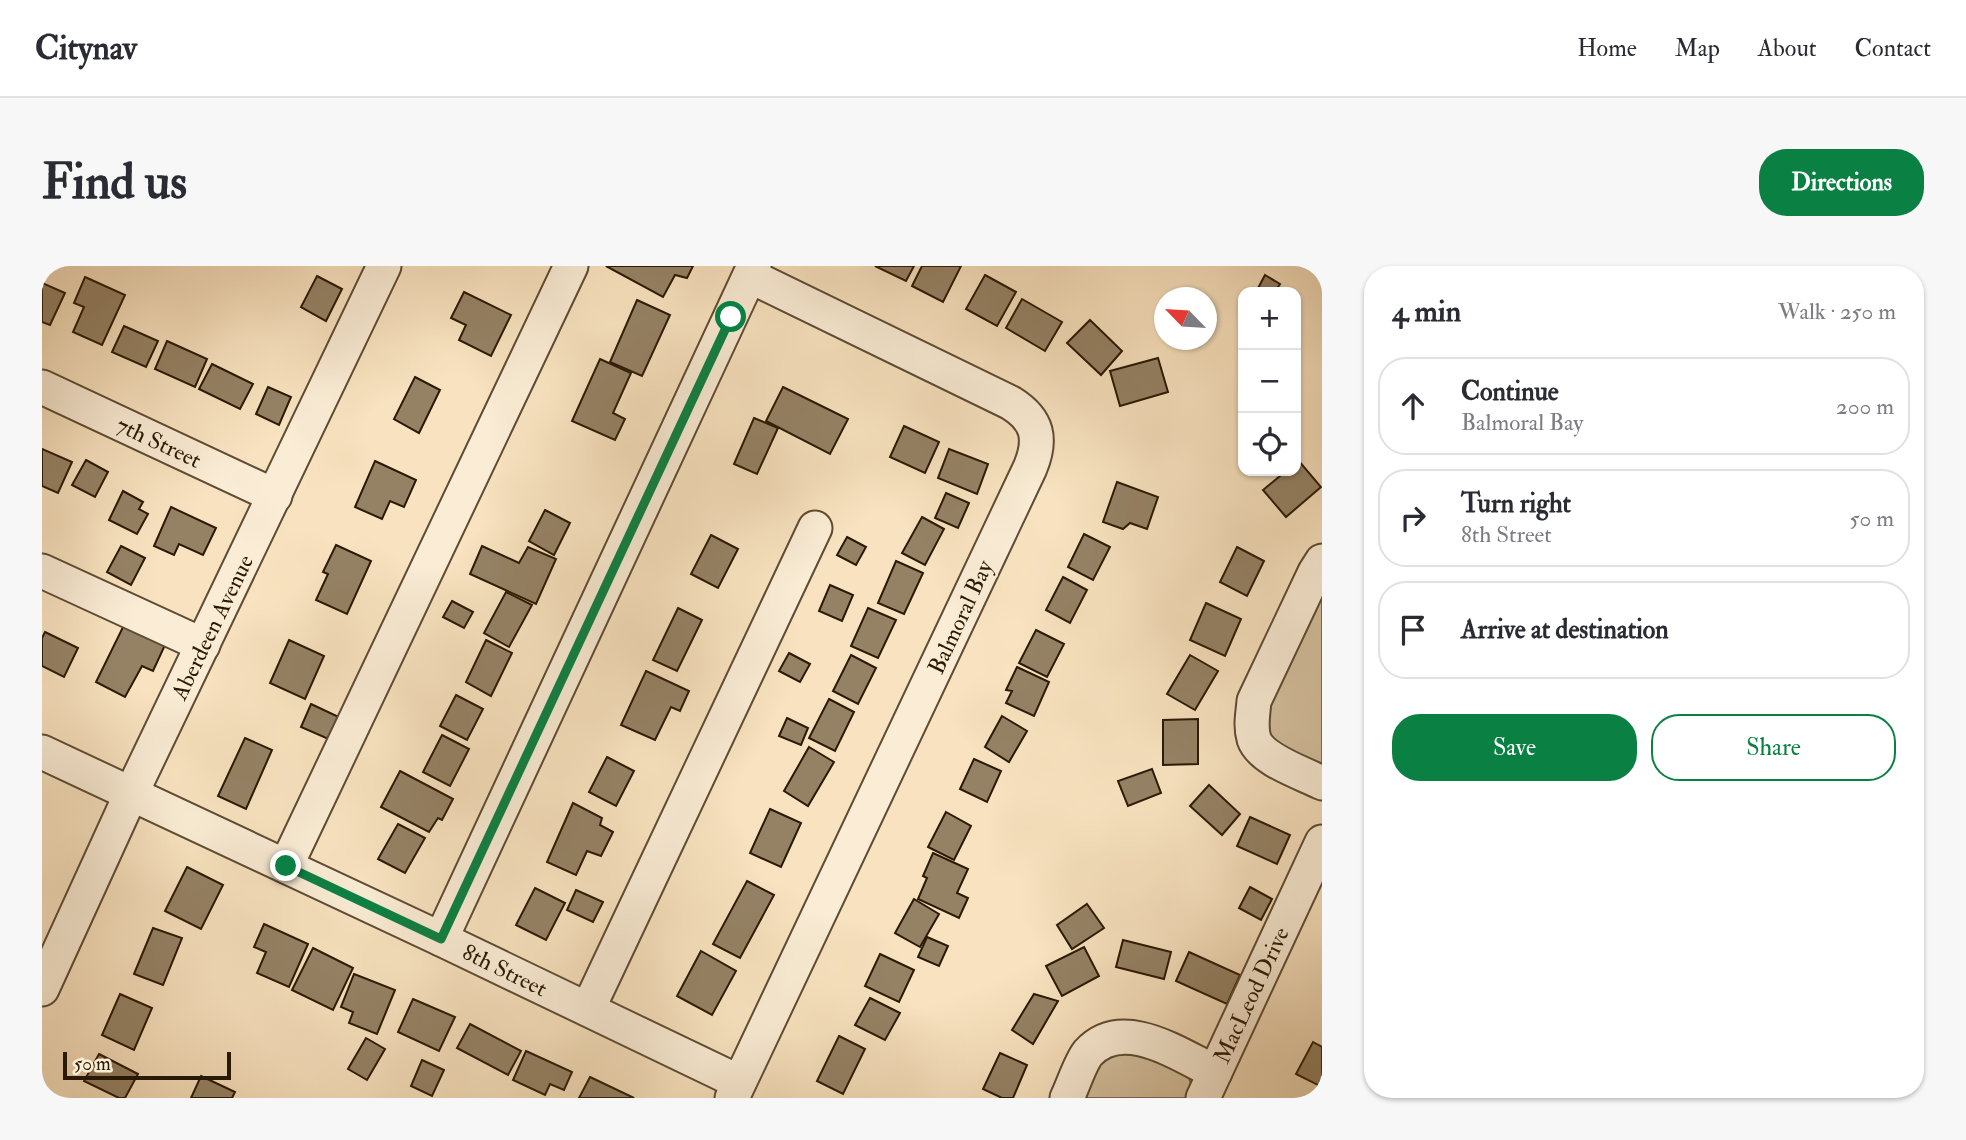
<!DOCTYPE html>
<html lang="en">
<head>
<meta charset="utf-8">
<style>
  body { margin:0; font-family:"IM FELL Double Pica",serif; background:#f7f7f7; color:#2b2b33 }
  .controls { position:absolute; right:21px; top:21px; display:grid; overflow:hidden; border-radius:14px; box-shadow:0 2px 5px #0004 }
  .controls button { width:63px; height:63px; display:grid; place-items:center; padding:0; border:0; border-bottom:2px solid #e1e1e2; background:#fff; color:#2b2b33; font:35px sans-serif }
  .compass { position:absolute; left:1112px; top:21px; width:63px; height:63px; border-radius:50%; background:#fff; box-shadow:0 2px 5px #0004; rotate:295deg }
  .scale { position:absolute; left:21px; bottom:18px; width:168px; box-sizing:border-box; padding-left:7px; border:4px solid #2a1904; border-top:0; font-size:19px; line-height:24px; white-space:nowrap; color:#2a1904; -webkit-text-stroke:5px #faecd5; paint-order:stroke }
  .stop { position:absolute; width:21px; height:21px; margin:-16px; border:5px solid #0b8043; border-radius:50%; background:#fff }
  .stop.end { background:#0b8043; border-color:#fff; box-shadow:0 2px 7px #0008 }
  .list { margin:0; padding:0; list-style:none }
  h2 { display:flex; justify-content:space-between; align-items:center; height:91px; margin:0; padding:0 28px; font-size:30px }
  h2 small { font-size:23px; font-weight:400; color:#7c7c81 }
  .list li { display:grid; grid-template-columns:46px 1fr auto; gap:21px; align-items:center; box-sizing:border-box; height:98px; margin:0 14px 14px; padding:0 14px; border:2px solid #e1e1e2; border-radius:28px }
  .list b { display:block; font-size:26px; white-space:nowrap }
  .list p { margin:0; font-size:23px; white-space:nowrap; color:#7c7c81 }
  .list em { font-size:23px; font-style:normal; color:#7c7c81 }
  .actions { display:flex; gap:14px; padding:21px 28px }
  .actions a { flex:1; padding:16px 0; border:2px solid #0b8043; border-radius:28px; text-align:center; font-size:24px; color:#0b8043 }
  .actions .main { background:#0b8043; color:#fff }
  .icon { flex:none; width:38px; height:38px; fill:none; stroke:currentColor; stroke-width:2; stroke-linecap:round; stroke-linejoin:round }
  .map { position:relative; flex:none; width:1280px; height:832px; overflow:hidden; border-radius:28px }
  header { display:flex; align-items:center; gap:42px; box-sizing:border-box; height:98px; padding:0 35px; background:#fff; border-bottom:2px solid #e1e1e2 }
  header strong { font-size:33px }
  nav { display:flex; gap:38px; margin-inline-start:auto; font-size:24px }
  .intro { display:flex; align-items:center; justify-content:space-between; box-sizing:border-box; height:168px; padding:0 42px }
  h1 { margin:0; font-size:49px }
  .button { padding:18px 32px; border-radius:28px; background:#0b8043; color:#fff; font-size:24px; font-weight:700 }
  main { display:flex; gap:42px; padding:0 42px }
  aside { flex:1; background:#fff; border-radius:28px; box-shadow:0 2px 5px #0004 }
  .map>svg:first-child { display:block }
</style>
</head>
<body>
<header>
<strong>Citynav</strong>
<nav><a>Home</a><a>Map</a><a>About</a><a>Contact</a></nav>
</header>
<div class="intro"><h1>Find us</h1><a class="button">Directions</a></div>
<main>
<div class="map">
<svg width="1280" height="832" viewBox="0 0 1280 832">
  <rect width="100%" height="100%" fill="#f8e2bf"/>
  <filter id="stains"><feTurbulence type="fractalNoise" baseFrequency=".00286" numOctaves="4"/><feColorMatrix values="0 0 0 0 .2 0 0 0 0 .09 0 0 0 0 .02 0 0 0 .5 -.17"/></filter>
  <radialGradient id="worn" r=".72"><stop offset=".6" stop-color="#630" stop-opacity="0"/><stop offset="1" stop-color="#630" stop-opacity=".3"/></radialGradient>
  <g fill="#d5c09f" stroke="#806c52" stroke-width="2">
    <polygon points="1280,323 1280,501 1235,479 1228,472 1223,442"/>
    <path d="M1086,781l58,25c5,9 7,16 4,26h-109l20,-38z"/>
  </g>
  <g fill="#958265" stroke="#2a1904" stroke-width="2">
    <polygon points="564,0 651,0 645,12 633,9 621,31"/>
    <polygon points="833,0 872,0 864,15"/>
    <polygon points="880,0 919,0 901,36 870,20"/>
    <polygon points="943,9 974,26 955,60 924,43"/>
    <polygon points="1223,9 1238,18 1233,26 1214,26"/>
    <polygon points="275,10 300,23 284,55 259,41"/>
    <polygon points="43,11 83,29 60,79 31,66 42,41 32,37"/>
    <polygon points="0,17 23,27 8,59 0,56"/>
    <polygon points="422,26 469,49 449,90 417,74 424,59 409,52"/>
    <polygon points="980,33 1020,56 1003,85 964,62"/>
    <polygon points="595,34 628,49 600,110 568,96"/>
    <polygon points="1048,54 1080,85 1059,109 1025,77"/>
    <polygon points="82,60 116,75 104,101 70,86"/>
    <polygon points="125,75 165,93 153,121 113,103"/>
    <polygon points="1116,92 1126,126 1078,140 1068,105"/>
    <polygon points="558,93 589,107 571,147 583,153 573,174 530,155"/>
    <polygon points="170,98 211,118 198,143 157,123"/>
    <polygon points="373,111 398,124 377,167 352,153"/>
    <polygon points="226,121 249,131 237,159 214,148"/>
    <polygon points="741,121 806,153 788,188 724,155"/>
    <polygon points="712,152 736,162 715,208 692,198"/>
    <polygon points="862,160 897,176 883,207 848,191"/>
    <polygon points="0,183 30,196 16,227 0,220"/>
    <polygon points="907,183 946,198 935,228 896,212"/>
    <polygon points="44,194 66,206 53,231 30,219"/>
    <polygon points="1256,194 1279,221 1244,251 1221,224 1244,205 1254,205 1254,196"/>
    <polygon points="333,195 374,214 362,241 348,235 340,253 313,241"/>
    <polygon points="1075,216 1116,231 1105,263 1088,257 1081,263 1061,256"/>
    <polygon points="81,225 101,236 97,243 106,248 95,268 67,254"/>
    <polygon points="904,227 927,237 916,262 893,252"/>
    <polygon points="129,241 174,262 161,289 137,278 132,289 112,280"/>
    <polygon points="503,244 528,257 512,289 487,275"/>
    <polygon points="880,251 902,263 883,299 860,287"/>
    <polygon points="1042,268 1068,281 1051,314 1026,301"/>
    <polygon points="669,269 696,283 676,322 649,308"/>
    <polygon points="805,271 824,281 814,299 795,289"/>
    <polygon points="294,279 329,295 305,348 274,334 286,308 281,306"/>
    <polygon points="79,280 103,292 89,319 65,306"/>
    <polygon points="440,280 477,297 486,281 514,293 494,338 428,308"/>
    <polygon points="1195,281 1222,295 1205,330 1178,316"/>
    <polygon points="854,295 881,307 862,348 836,337"/>
    <polygon points="1021,311 1045,324 1028,357 1004,344"/>
    <polygon points="788,319 811,329 800,355 777,345"/>
    <polygon points="464,326 490,339 467,381 442,367"/>
    <polygon points="410,335 431,346 422,362 401,351"/>
    <polygon points="1164,337 1199,353 1183,390 1148,374"/>
    <polygon points="636,342 660,354 635,405 611,394"/>
    <polygon points="826,342 854,354 836,392 809,380"/>
    <polygon points="82,359 123,379 111,405 100,400 83,431 54,416"/>
    <polygon points="994,364 1022,378 1005,411 977,397"/>
    <polygon points="3,366 36,382 22,411 0,400 0,372"/>
    <polygon points="247,374 282,390 263,433 228,417"/>
    <polygon points="444,374 470,387 449,430 424,416"/>
    <polygon points="747,387 768,398 758,416 737,405"/>
    <polygon points="809,389 834,402 816,438 791,425"/>
    <polygon points="1148,389 1176,405 1153,444 1125,428"/>
    <polygon points="975,401 1007,416 992,450 964,437 970,425 964,424"/>
    <polygon points="604,405 647,425 638,445 629,441 613,474 579,459"/>
    <polygon points="414,429 441,443 425,474 398,460"/>
    <polygon points="787,433 812,446 793,485 767,472"/>
    <polygon points="269,438 301,453 291,475 259,461"/>
    <polygon points="960,450 985,465 967,496 943,481"/>
    <polygon points="745,452 766,462 759,479 737,470"/>
    <polygon points="1156,453 1156,498 1121,499 1121,454"/>
    <polygon points="400,469 427,483 408,520 381,506"/>
    <polygon points="203,472 230,484 204,543 176,530"/>
    <polygon points="767,481 792,496 766,540 742,525"/>
    <polygon points="565,491 592,505 574,540 547,526"/>
    <polygon points="932,493 959,505 945,536 918,523"/>
    <polygon points="1110,503 1119,527 1086,540 1076,515"/>
    <polygon points="358,505 411,533 400,554 396,552 387,566 339,541"/>
    <polygon points="1167,519 1198,548 1180,569 1148,540"/>
    <polygon points="531,537 560,552 558,559 571,566 559,590 545,585 534,609 505,596"/>
    <polygon points="728,543 759,557 739,601 708,587"/>
    <polygon points="904,546 929,560 912,594 886,581"/>
    <polygon points="1208,551 1248,569 1235,598 1195,580"/>
    <polygon points="356,558 383,572 363,607 336,593"/>
    <polygon points="891,587 926,603 915,627 926,632 917,652 876,633 885,612 881,610"/>
    <polygon points="145,601 181,619 159,663 123,645"/>
    <polygon points="705,615 732,629 698,692 671,678"/>
    <polygon points="1208,621 1230,633 1219,654 1197,642"/>
    <polygon points="493,622 523,637 504,674 474,659"/>
    <polygon points="534,624 561,636 551,656 525,644"/>
    <polygon points="872,633 897,648 878,681 853,667"/>
    <polygon points="1045,638 1062,662 1030,683 1015,659"/>
    <polygon points="222,658 266,678 247,721 215,707 224,686 212,681"/>
    <polygon points="111,662 140,672 121,719 92,708"/>
    <polygon points="885,671 906,680 897,700 876,691"/>
    <polygon points="1081,674 1129,686 1122,713 1074,701"/>
    <polygon points="1042,681 1057,710 1020,730 1004,700"/>
    <polygon points="271,682 311,702 291,744 250,724"/>
    <polygon points="659,685 694,705 670,749 635,730"/>
    <polygon points="1147,686 1198,709 1185,738 1134,715"/>
    <polygon points="838,688 872,704 857,736 823,720"/>
    <polygon points="312,708 353,724 335,768 307,757 311,746 299,741"/>
    <polygon points="78,728 110,742 92,784 60,769"/>
    <polygon points="992,728 1016,735 991,778 970,764"/>
    <polygon points="828,732 858,747 843,774 813,759"/>
    <polygon points="371,733 413,751 397,785 356,766"/>
    <polygon points="428,758 479,785 466,809 415,782"/>
    <polygon points="797,770 823,783 801,828 775,815"/>
    <polygon points="324,772 343,783 325,814 306,803"/>
    <polygon points="1271,776 1280,781 1280,821 1254,808"/>
    <polygon points="484,785 530,806 522,824 508,818 503,829 471,814"/>
    <polygon points="958,787 985,799 971,832 960,832 941,823"/>
    <polygon points="57,788 96,808 83,832 77,832 42,815"/>
    <polygon points="380,794 402,804 390,830 369,820"/>
    <polygon points="159,810 193,826 190,832 149,832"/>
    <polygon points="548,811 592,832 537,832"/>
  </g>
  <g fill="none" stroke-linecap="round" stroke-linejoin="round">
    <defs>
      <g id="minor">
        <polyline points="0,121 233,230"/>
        <path d="M1280,295l-7,11 -61,129c-1,13 -4,25 0,38 7,21 49,34 68,44"/>
        <polyline points="0,305 161,379"/>
        <polyline points="0,486 399,673 697,816"/>
        <polyline points="244,600 529,0"/>
        <polyline points="399,673 712,0"/>
        <polyline points="0,723 89,528 342,0"/>
        <polyline points="546,743 773,262"/>
        <path d="M690,832l298,-630c12,-29 8,-48 -19,-65l-261,-127"/>
        <path d="M1025,832c6,-12 13,-35 21,-45 35,-38 91,2 127,19"/>
        <polyline points="1161,832 1280,576"/>
      </g>
    </defs>
    <use href="#minor" stroke="#5e4b33" stroke-width="37"/>
    <use href="#minor" stroke="#faecd5" stroke-width="33"/>
  </g>
  <g fill="none" stroke-linecap="round" stroke-linejoin="round">
    <polyline stroke="#0b8043" stroke-width="9" points="244,600 399,673 689,51"/>
  </g>
  <g text-anchor="middle" stroke-width="5" stroke-linejoin="round" paint-order="stroke">
    <g font-size="23" fill="#2a1904" stroke="#faecd5">
      <text transform="translate(117 176) rotate(25)" y="8">7th Street</text>
      <text transform="translate(918 351) rotate(-65)" y="8">Balmoral Bay</text>
      <text transform="translate(170 361) rotate(-64)" y="8">Aberdeen Avenue</text>
      <text transform="translate(463 704) rotate(26)" y="8">8th Street</text>
      <text transform="translate(1209 729) rotate(-65)" y="8">MacLeod Drive</text>
    </g>
  </g>
  <rect width="100%" height="100%" filter="url(#stains)"/>
  <rect width="100%" height="100%" fill="url(#worn)"/>
</svg>
<div class="controls">
<button>+</button>
<button>−</button>
<button><svg class="icon" aria-label="locate" viewBox="0 0 24 24"><circle cx="12" cy="12" r="6"/><path d="M12 2v4M12 18v4M2 12h4M18 12h4"/></svg></button>
</div>
<svg class="compass" viewBox="-18 -18 36 36"><path d="M0-13l5 13h-10z" fill="#e53935"/><path d="M0 13l5-13h-10z" fill="#7c7c81"/></svg>
<div class="scale">50 m</div>
<div class="stop" style="left:689px;top:51px"></div>
<div class="stop end" style="left:244px;top:600px"></div>
</div>
<aside>
<h2>4 min<small>Walk · 250 m</small></h2>
<ul class="list">
<li><svg class="icon" aria-label="ahead" viewBox="0 0 24 24"><path d="M12 20V5M6 11l6-6 6 6"/></svg><div><b>Continue</b><p>Balmoral Bay</p></div><em>200 m</em></li>
<li><svg class="icon" aria-label="right" viewBox="0 0 24 24"><path d="M7 20v-9h11M14 6l5 5-5 5"/></svg><div><b>Turn right</b><p>8th Street</p></div><em>50 m</em></li>
<li><svg class="icon" aria-label="arrive" viewBox="0 0 24 24"><path d="M6 21V4h12l-3 4 3 4H6"/></svg><div><b>Arrive at destination</b></div></li>
</ul>
<div class="actions"><a class="main">Save</a><a>Share</a></div>
</aside>
</main>
</body>
</html>
